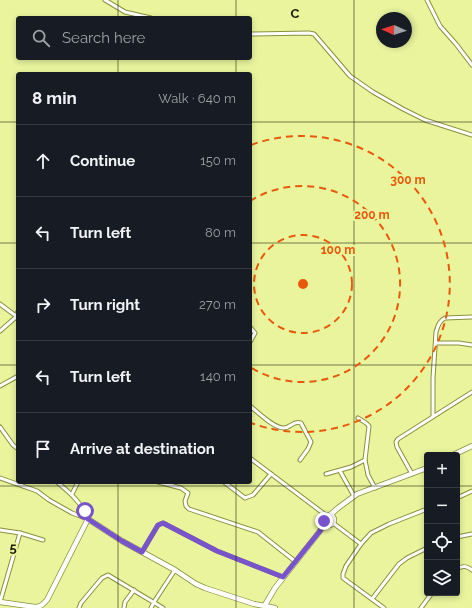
<!DOCTYPE html>
<html lang="en">
<head>
<meta charset="utf-8">
<style>
  body { margin:0; font-family:Raleway,sans-serif; background:#242831; color:#f1f3f6 }
  .controls { position:absolute; right:12px; bottom:12px; display:grid; overflow:hidden; border-radius:4px; box-shadow:0 2px 6px #0003 }
  .controls button { width:36px; height:36px; display:grid; place-items:center; padding:0; border:0; border-bottom:1px solid #363941; background:#171b24; color:#f1f3f6; font:20px sans-serif }
  .compass { position:absolute; left:376px; top:12px; width:36px; height:36px; border-radius:50%; background:#171b24; box-shadow:0 2px 6px #0003; rotate:273deg }
  .stop { position:absolute; width:12px; height:12px; margin:-9px; border:3px solid #7953cc; border-radius:50%; background:#fff }
  .stop.end { background:#7953cc; border-color:#fff; box-shadow:0 1px 4px #0008 }
  .list { margin:0; padding:0; list-style:none }
  h2 { display:flex; justify-content:space-between; align-items:center; height:52px; margin:0; padding:0 16px; font-size:17px }
  h2 small { font-size:13px; font-weight:400; color:#9ea1a6 }
  .list li { display:grid; grid-template-columns:26px 1fr auto; gap:12px; align-items:center; box-sizing:border-box; height:72px; padding:0 16px; border-top:1px solid #363941 }
  .list b { display:block; font-size:15px; white-space:nowrap }
  .list em { font-size:13px; font-style:normal; color:#9ea1a6 }
  .icon { flex:none; width:22px; height:22px; fill:none; stroke:currentColor; stroke-width:2; stroke-linecap:round; stroke-linejoin:round }
  .map { position:relative; flex:none; width:472px; height:608px; overflow:hidden }
  .search { position:absolute; background:#171b24; box-shadow:0 2px 6px #0003; left:16px; top:16px; width:236px; height:44px; display:flex; align-items:center; gap:10px; box-sizing:border-box; padding:0 14px; border-radius:4px; color:#9ea1a6; font-size:15px }
  .panel { position:absolute; background:#171b24; box-shadow:0 2px 6px #0003; left:16px; top:72px; width:236px; height:412px; border-radius:4px }
  .map>svg:first-child { display:block }
</style>
</head>
<body>
<div class="map">
<svg width="472" height="608" viewBox="0 0 472 608">
  <rect width="100%" height="100%" fill="#e9f49d"/>
  <g fill="none" stroke-linecap="round" stroke-linejoin="round">
    <defs>
      <g id="street">
        <polyline points="105,0 125,12 151,18"/>
        <polyline points="427,0 440,26 456,44 472,65"/>
        <polyline points="250,34 309,33 314,34 350,76 373,92 403,109 425,120 472,135"/>
        <polyline points="0,304 16,316"/>
        <polyline points="250,327 255,333 250,342"/>
        <polyline points="0,331 16,317 18,311"/>
        <polyline points="436,343 459,343 472,345"/>
        <polyline points="0,386 18,376"/>
        <path d="M250,406c8,6 23,22 34,22 7,0 9,-8 17,-5l10,19 -3,7 -8,11"/>
        <path d="M433,416v-38l3,-46c2,-6 3,-11 9,-14l27,-1"/>
        <polyline points="358,418 366,423 369,426 365,460 368,475 375,488"/>
        <polyline points="0,427 13,445 18,449"/>
        <polyline points="250,458 327,516"/>
        <polyline points="340,471 354,496"/>
        <polyline points="326,474 351,467 365,460"/>
        <polyline points="412,474 397,447 396,442 398,439 472,392"/>
        <polyline points="0,478 37,491 49,500 72,513 88,519"/>
        <path d="M57,482c13,11 25,21 31,37"/>
        <polyline points="158,482 181,488 188,493 185,501 186,506 189,509 258,532 296,562"/>
        <polyline points="224,482 245,498 253,495 271,474"/>
        <polyline points="72,494 78,482"/>
        <polyline points="457,498 472,491"/>
        <polyline points="333,523 361,544"/>
        <polyline points="0,530 20,533 43,540"/>
        <polyline points="457,537 472,534"/>
        <polyline points="142,552 158,525 163,523 217,551 283,577"/>
        <path d="M457,569c6,-4 10,-3 15,1"/>
        <polyline points="372,599 399,564 407,558 427,548"/>
        <polyline points="0,602 20,533"/>
        <polyline points="79,608 81,603 102,578 108,575 163,608"/>
        <polyline points="124,608 125,602 134,590"/>
        <polyline points="151,608 154,602 175,570"/>
        <polyline points="384,608 343,578 343,574 346,566 361,544 371,533 389,524 427,509"/>
        <polyline points="421,608 432,593"/>
      </g>
      <g id="secondary">
        <polyline points="453,455 472,446"/>
        <polyline points="330,515 338,508 357,494 427,468"/>
        <circle cx="329" cy="520" r="5"/>
        <path d="M0,602l35,5c6,0 8,-3 12,-7l41,-81 34,22 53,29 21,14 9,4 49,16 21,4"/>
        <polyline points="265,605 275,588 320,531 325,523"/>
      </g>
    </defs>
    <use href="#street" stroke="#88903b" stroke-width="5"/>
    <use href="#secondary" stroke="#88903b" stroke-width="6"/>
    <use href="#street" stroke="#fff" stroke-width="3"/>
    <use href="#secondary" stroke="#fff" stroke-width="4.5"/>
  </g>
  <g fill="none" stroke-linecap="round" stroke-linejoin="round">
    <polyline stroke="#7953cc" stroke-width="5" points="85,511 88,519 122,541 142,552 158,525 163,523 217,551 283,577 320,531 325,523 324,521"/>
  </g>
  <path fill="none" stroke="#181b00" stroke-width="1" stroke-opacity="0.55" d="M118,0v18M236,0v18M354,0v608M118,58v16M236,58v16M0,122h18M250,122h222M0,243h18M250,243h222M0,365h18M250,365h222M118,482v126M236,482v126M0,486h427M457,486h15"/>
  <g fill="none" stroke="#e8590c" stroke-width="2" stroke-dasharray="7 5">
    <circle cx="303" cy="284" r="49"/>
    <path d="M250 201A98 98 0 1 1 250 367"/>
    <path d="M251 145A148 148 0 1 1 251 423"/>
  </g>
  <g font-size="13" text-anchor="middle" font-weight="bold" fill="#181b00" stroke="#e9f49d" stroke-width="4" stroke-linejoin="round" paint-order="stroke">
    <text x="295" y="18">C</text>
    <text x="13" y="552">5</text>
  </g>
  <circle cx="303" cy="284" r="6" fill="#e8590c" stroke="#e9f49d" stroke-width="2"/>
  <g font-size="12" text-anchor="middle" font-weight="bold" fill="#e8590c" stroke="#e9f49d" stroke-width="4" stroke-linejoin="round" paint-order="stroke">
    <text x="408" y="184">300 m</text>
    <text x="372" y="219">200 m</text>
    <text x="338" y="254">100 m</text>
  </g>
</svg>
<div class="controls">
<button>+</button>
<button>−</button>
<button><svg class="icon" aria-label="locate" viewBox="0 0 24 24"><circle cx="12" cy="12" r="6"/><path d="M12 2v4M12 18v4M2 12h4M18 12h4"/></svg></button>
<button><svg class="icon" aria-label="layers" viewBox="0 0 24 24"><path d="M12 4l9 5-9 5-9-5zM3 14l9 5 9-5"/></svg></button>
</div>
<svg class="compass" viewBox="-18 -18 36 36"><path d="M0-13l5 13h-10z" fill="#e53935"/><path d="M0 13l5-13h-10z" fill="#9ea1a6"/></svg>
<div class="stop" style="left:85px;top:511px"></div>
<div class="stop end" style="left:324px;top:521px"></div>
<div class="search"><svg class="icon" aria-label="search" viewBox="0 0 24 24"><circle cx="10" cy="10" r="6"/><path d="M15 15l6 6"/></svg>Search here</div>
<section class="panel">
<h2>8 min<small>Walk · 640 m</small></h2>
<ul class="list">
<li><svg class="icon" aria-label="ahead" viewBox="0 0 24 24"><path d="M12 20V5M6 11l6-6 6 6"/></svg><div><b>Continue</b></div><em>150 m</em></li>
<li><svg class="icon" aria-label="left" viewBox="0 0 24 24"><path d="M17 20v-9H6M10 6l-5 5 5 5"/></svg><div><b>Turn left</b></div><em>80 m</em></li>
<li><svg class="icon" aria-label="right" viewBox="0 0 24 24"><path d="M7 20v-9h11M14 6l5 5-5 5"/></svg><div><b>Turn right</b></div><em>270 m</em></li>
<li><svg class="icon" aria-label="left" viewBox="0 0 24 24"><path d="M17 20v-9H6M10 6l-5 5 5 5"/></svg><div><b>Turn left</b></div><em>140 m</em></li>
<li><svg class="icon" aria-label="arrive" viewBox="0 0 24 24"><path d="M6 21V4h12l-3 4 3 4H6"/></svg><div><b>Arrive at destination</b></div></li>
</ul>
</section>
</div>
</body>
</html>
